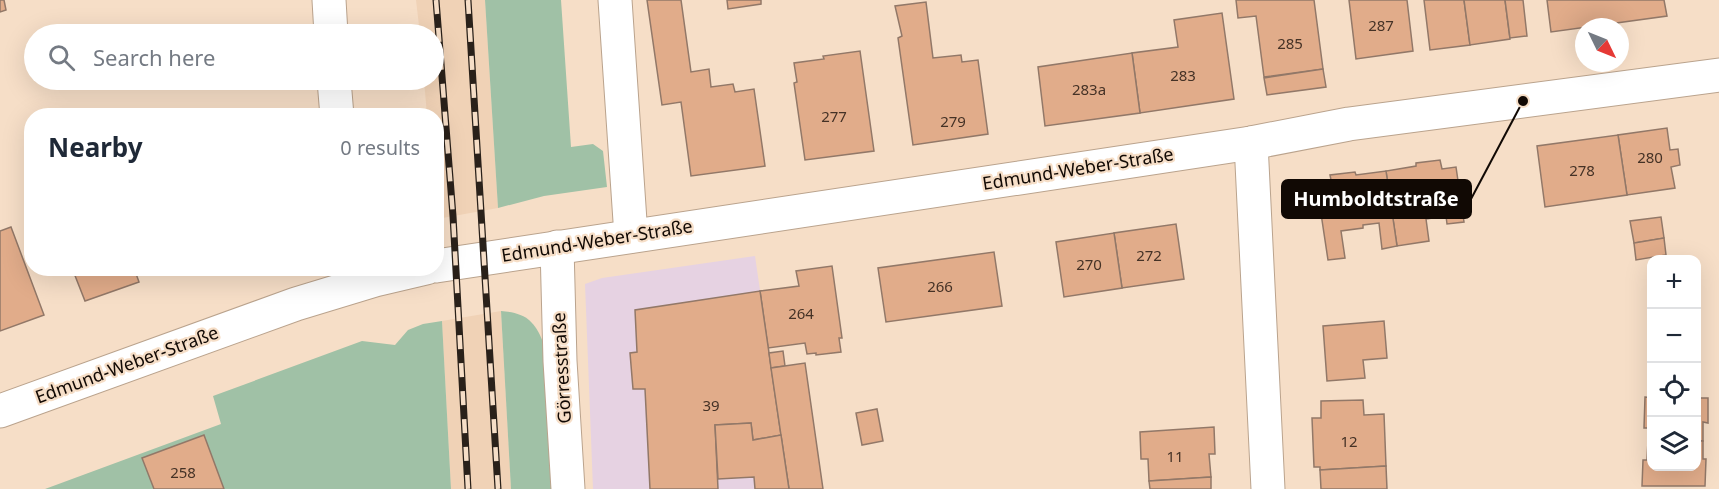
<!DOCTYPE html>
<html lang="en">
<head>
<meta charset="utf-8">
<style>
  body { margin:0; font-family:"Noto Sans",sans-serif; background:#f2f2f3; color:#1f2937 }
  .controls { position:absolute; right:18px; bottom:18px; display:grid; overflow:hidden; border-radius:12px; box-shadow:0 6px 24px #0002 }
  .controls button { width:54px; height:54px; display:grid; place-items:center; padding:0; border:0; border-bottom:2px solid #e0e1e3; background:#fff; color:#1f2937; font:30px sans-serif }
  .compass { position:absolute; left:1575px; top:18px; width:54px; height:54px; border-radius:50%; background:#fff; box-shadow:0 6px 24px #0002; rotate:133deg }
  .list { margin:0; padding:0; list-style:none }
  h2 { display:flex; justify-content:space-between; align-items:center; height:78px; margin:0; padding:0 24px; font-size:26px }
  h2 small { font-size:20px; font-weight:400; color:#747a83 }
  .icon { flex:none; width:33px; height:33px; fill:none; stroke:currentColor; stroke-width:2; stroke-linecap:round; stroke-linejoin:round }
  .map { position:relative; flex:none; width:1719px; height:489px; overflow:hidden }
  .search { position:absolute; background:#fff; box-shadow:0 6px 24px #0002; left:24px; top:24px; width:420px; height:66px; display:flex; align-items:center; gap:15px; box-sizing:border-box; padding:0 21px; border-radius:33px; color:#747a83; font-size:22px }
  .panel { position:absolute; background:#fff; box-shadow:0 6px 24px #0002; left:24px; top:108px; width:420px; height:168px; border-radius:24px }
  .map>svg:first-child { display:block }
</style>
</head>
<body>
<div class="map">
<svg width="1719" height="489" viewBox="0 0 1719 489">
  <rect width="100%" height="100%" fill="#f6dec7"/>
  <g fill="#f0d2b6">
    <polygon points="416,0 485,0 498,208 437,219 436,116 427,115 424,80 434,80 434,34 420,34"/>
    <polygon points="501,311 511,489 451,489 442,321"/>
  </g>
  <polygon fill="#e6d2e2" points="755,256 789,489 593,489 585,284 602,278"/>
  <g fill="#a0c1a6">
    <polygon points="485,0 561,0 571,147 593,144 603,151 607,187 544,196 498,208"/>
    <path d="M501,311c24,2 33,9 42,31l8,147h-40z"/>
    <polygon points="442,321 451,489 45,489 221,424 213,396 362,341 395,345 408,330 423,324"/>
  </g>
  <g fill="#e1ac8a" stroke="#927868" stroke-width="1.5">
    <polygon points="0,0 4,0 6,10 0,12"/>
    <polygon points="647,0 681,0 691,72 709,69 711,87 733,84 735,92 754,89 765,166 691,176 681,102 662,105"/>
    <polygon points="727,0 761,0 761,4 728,9"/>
    <polygon points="1236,0 1314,0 1323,69 1264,77 1256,16 1238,18"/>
    <polygon points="1349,0 1407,0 1413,51 1356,59"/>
    <polygon points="1424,0 1464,0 1470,45 1430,50"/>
    <polygon points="1464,0 1505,0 1510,39 1470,45"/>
    <polygon points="1505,0 1523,0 1527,36 1510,38"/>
    <polygon points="1547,0 1664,0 1667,16 1551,32"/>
    <polygon points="926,2 933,58 961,55 962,62 978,60 988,134 913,145 898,38 902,36 895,6"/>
    <polygon points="1222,13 1234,99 1140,113 1132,53 1178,47 1174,20"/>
    <polygon points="860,51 874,151 805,160 794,83 797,82 794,63 824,59 823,56"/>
    <polygon points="1132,53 1140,113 1045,126 1038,67"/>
    <polygon points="1323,69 1326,87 1267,95 1264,78"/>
    <polygon points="1667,128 1670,150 1678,149 1680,165 1671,167 1675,188 1627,195 1618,135"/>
    <polygon points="1618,135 1627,195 1545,207 1537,146"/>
    <polygon points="1440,160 1442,169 1456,167 1464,222 1447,224 1446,216 1426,219 1429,241 1397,246 1386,171 1416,166 1416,163"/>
    <polygon points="1386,171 1397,246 1382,249 1379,223 1363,225 1363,228 1341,231 1345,258 1328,260 1317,187 1332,185 1330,175 1355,172 1356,175"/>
    <polygon points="1661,217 1664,238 1634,243 1630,221"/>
    <polygon points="1176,224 1184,279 1122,288 1114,233"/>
    <polygon points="11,227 44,315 0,331 0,231"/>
    <polygon points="1114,233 1122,288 1064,297 1056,242"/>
    <polygon points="1664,238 1666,255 1636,260 1634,243"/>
    <polygon points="994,252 1002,306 886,322 878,268"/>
    <polygon points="832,266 842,338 839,338 841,352 816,355 816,353 807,354 805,343 768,348 760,291 799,286 796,271"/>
    <polygon points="72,268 134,268 139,282 85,301"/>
    <polygon points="134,268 153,268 136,275"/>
    <polygon points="760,291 781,435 753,440 751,423 715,425 718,489 650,489 645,389 633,389 630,353 637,352 635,310"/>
    <polygon points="1384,321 1387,358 1363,360 1365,378 1327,381 1323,326"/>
    <polygon points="783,351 785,366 771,368 769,353"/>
    <polygon points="805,363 823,489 789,489 771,368"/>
    <polygon points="1645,397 1652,398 1652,441 1648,441 1648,428 1644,428"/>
    <polygon points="1696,398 1708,398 1708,423 1703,422 1703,441 1696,441"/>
    <polygon points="1363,400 1364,415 1384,414 1386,466 1320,470 1320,467 1314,467 1312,418 1321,418 1321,401"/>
    <polygon points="877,409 883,441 862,445 856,413"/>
    <polygon points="751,423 753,440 781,435 789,489 755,489 754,477 718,479 715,425"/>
    <polygon points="1214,427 1215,454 1209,454 1211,477 1149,481 1148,459 1141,459 1140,432"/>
    <polygon points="204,435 224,489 154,489 142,458"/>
    <polygon points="1648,441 1652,441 1652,466 1696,466 1696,441 1703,441 1703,459 1706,459 1705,486 1642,486 1643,460 1647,460"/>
    <polygon points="1386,466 1387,489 1321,489 1320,470"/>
    <polygon points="1211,477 1211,489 1150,489 1149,481"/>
  </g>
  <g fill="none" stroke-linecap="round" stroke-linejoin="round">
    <defs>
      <g id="minor">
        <polyline points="329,0 331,34"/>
        <polyline points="615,0 631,236"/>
        <polyline points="334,80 337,116"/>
        <polyline points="1251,143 1268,489"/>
        <polyline points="557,247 560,361 568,489"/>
        <polyline points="436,266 1251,143 1349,124 1719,75"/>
        <polyline points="0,411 296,304 375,280 426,268"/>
      </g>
    </defs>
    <use href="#minor" stroke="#baa38d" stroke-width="35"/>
    <use href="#minor" stroke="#fff" stroke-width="33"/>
    <defs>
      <g id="rail">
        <polyline points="436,0 453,216 468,489"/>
        <polyline points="468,0 498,489"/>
      </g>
    </defs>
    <use href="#rail" stroke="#2a211a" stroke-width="7"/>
    <use href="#rail" stroke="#f6dec7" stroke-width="4.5" stroke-dasharray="14" stroke-linecap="butt"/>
  </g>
  <g text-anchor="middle" stroke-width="4.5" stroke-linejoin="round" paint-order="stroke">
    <g font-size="15" fill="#453226">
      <text x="1381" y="31">287</text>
      <text x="1290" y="49">285</text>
      <text x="1183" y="81">283</text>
      <text x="1089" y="95">283a</text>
      <text x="834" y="122">277</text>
      <text x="953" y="127">279</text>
      <text x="1650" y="163">280</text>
      <text x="1582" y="176">278</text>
      <text x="1149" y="261">272</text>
      <text x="1089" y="270">270</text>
      <text x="940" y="292">266</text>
      <text x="801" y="319">264</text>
      <text x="711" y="411">39</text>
      <text x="1349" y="447">12</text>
      <text x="1175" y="462">11</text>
      <text x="183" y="478">258</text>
    </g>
    <g font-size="18" fill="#110904" stroke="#f6dec7">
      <text transform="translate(1078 169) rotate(-9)" y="6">Edmund-Weber-Straße</text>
      <text transform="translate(597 241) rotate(-9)" y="6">Edmund-Weber-Straße</text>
      <text transform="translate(127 365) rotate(-20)" y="6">Edmund-Weber-Straße</text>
      <text transform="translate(562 368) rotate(-93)" y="6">Görresstraße</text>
    </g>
  </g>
  <path fill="none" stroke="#110904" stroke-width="2" d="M1523 101L1471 199"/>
  <circle fill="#110904" stroke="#f6dec7" stroke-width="2" cx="1523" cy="101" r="6"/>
  <rect fill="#110904" stroke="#110904" stroke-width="2" x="1282" y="180" width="189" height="38" rx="6"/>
  <g font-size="20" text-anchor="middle" font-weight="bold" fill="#fff">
    <text x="1376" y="206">Humboldtstraße</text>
  </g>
</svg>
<div class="controls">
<button>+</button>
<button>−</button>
<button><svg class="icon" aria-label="locate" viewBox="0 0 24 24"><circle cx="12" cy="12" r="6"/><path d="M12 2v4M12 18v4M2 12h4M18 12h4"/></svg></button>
<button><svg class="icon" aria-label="layers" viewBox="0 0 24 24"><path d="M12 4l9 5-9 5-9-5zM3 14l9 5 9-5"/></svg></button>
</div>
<svg class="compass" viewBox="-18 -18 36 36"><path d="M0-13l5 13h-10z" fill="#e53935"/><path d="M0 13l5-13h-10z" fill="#747a83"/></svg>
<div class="search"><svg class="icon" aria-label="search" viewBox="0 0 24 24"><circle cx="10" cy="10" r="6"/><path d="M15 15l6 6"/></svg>Search here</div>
<section class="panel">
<h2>Nearby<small>0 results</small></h2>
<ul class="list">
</ul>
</section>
</div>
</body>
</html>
